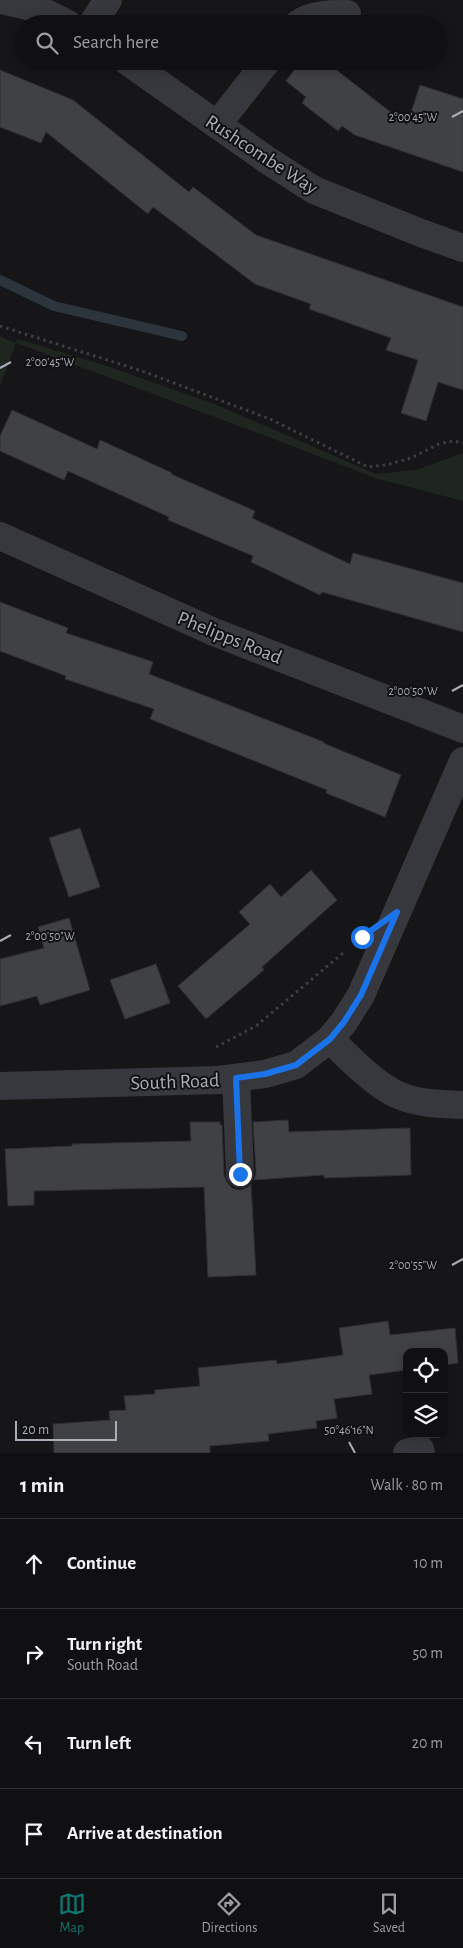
<!DOCTYPE html>
<html lang="en">
<head>
<meta charset="utf-8">
<style>
  body { margin:0; font-family:"Alegreya Sans",sans-serif; background:#1e1e20; color:#f1f3f6 }
  .controls { position:absolute; right:15px; bottom:15px; display:grid; overflow:hidden; border-radius:10px; box-shadow:0 2px 12px #0003 }
  .controls button { width:45px; height:45px; display:grid; place-items:center; padding:0; border:0; border-bottom:1px solid #303032; background:#101012; color:#f1f3f6; font:25px sans-serif }
  .scale { position:absolute; left:15px; bottom:12px; width:102px; box-sizing:border-box; padding-left:5px; border:2px solid #a8adb8; border-top:0; font-size:14px; line-height:18px; white-space:nowrap; color:#a8adb8; -webkit-text-stroke:4px #111113; paint-order:stroke }
  .stop { position:absolute; width:15px; height:15px; margin:-11px; border:4px solid #1a73e8; border-radius:50%; background:#fff }
  .stop.end { background:#1a73e8; border-color:#fff; box-shadow:0 1px 5px #0008 }
  .list { margin:0; padding:0; list-style:none }
  h2 { display:flex; justify-content:space-between; align-items:center; height:65px; margin:0; padding:0 20px; font-size:21px }
  h2 small { font-size:16px; font-weight:400; color:#9c9d9f }
  .list li { display:grid; grid-template-columns:32px 1fr auto; gap:15px; align-items:center; box-sizing:border-box; height:90px; padding:0 20px; border-top:1px solid #303032 }
  .list b { display:block; font-size:19px; white-space:nowrap }
  .list p { margin:0; font-size:16px; white-space:nowrap; color:#9c9d9f }
  .list em { font-size:16px; font-style:normal; color:#9c9d9f }
  .icon { flex:none; width:28px; height:28px; fill:none; stroke:currentColor; stroke-width:2; stroke-linecap:round; stroke-linejoin:round }
  .map { position:relative; flex:none; width:463px; height:1453px; overflow:hidden }
  .search { position:absolute; background:#101012; box-shadow:0 2px 12px #0003; left:15px; right:15px; top:15px; height:55px; display:flex; align-items:center; gap:12px; box-sizing:border-box; padding:0 18px; border-radius:28px; color:#9c9d9f; font-size:19px }
  .sheet { height:425px; background:#101012 }
  nav { display:flex; justify-content:space-around; align-items:center; box-sizing:border-box; height:70px; border-top:1px solid #303032; background:#101012; font-size:14px; color:#9c9d9f }
  nav a { display:grid; justify-items:center; gap:2px }
  nav .on { color:#0f766e }
  .map>svg:first-child { display:block }
</style>
</head>
<body>
<div class="map">
<svg width="463" height="1453" viewBox="0 0 463 1453">
  <rect width="100%" height="100%" fill="#161618"/>
  <polygon fill="#1e261f" points="0,336 15,343 18,339 107,366 217,405 376,474 416,470 463,453 463,501 375,478 261,434 16,343 0,386"/>
  <g fill="none" stroke-linecap="round" stroke-linejoin="round">
    <polyline stroke="#2c353c" stroke-width="10" points="0,280 54,306 182,336"/>
  </g>
  <g fill="#404145" stroke="#303034">
    <polygon points="301,61 325,61 407,125 420,85 463,99 463,172 355,135 342,126 338,131 302,103 306,97 286,81"/>
    <polygon points="0,70 73,100 189,192 193,187 256,235 463,307 463,390 438,382 426,421 401,413 418,360 386,350 391,338 309,309 311,304 255,284 153,207 148,214 46,132 41,143 0,127"/>
    <polygon points="12,410 97,449 100,440 172,473 171,474 255,511 252,518 350,564 353,553 463,583 463,632 322,592 320,595 251,562 253,556 168,520 169,517 68,471 64,480 0,451 0,436"/>
    <polygon points="0,602 68,628 66,633 153,662 149,674 324,742 323,743 401,775 385,817 326,793 327,790 150,719 154,709 65,679 66,676 0,651"/>
    <polygon points="80,828 100,887 69,897 49,838"/>
    <polygon points="311,870 337,900 262,967 264,970 206,1019 178,986 250,924 239,912 270,884 281,897"/>
    <polygon points="69,918 90,990 40,1005 37,996 0,1006 0,959 44,948 38,927"/>
    <polygon points="156,964 170,1003 125,1019 110,980"/>
    <polygon points="288,1120 289,1132 410,1128 411,1175 324,1178 324,1175 254,1180 256,1173 253,1122"/>
    <polygon points="190,1122 220,1122 220,1125 222,1125 224,1175 227,1182 232,1188 240,1190 248,1187 251,1184 256,1275 208,1277 204,1187 34,1191 34,1205 8,1206 5,1149 72,1146 72,1144 191,1141"/>
    <polygon points="388,1321 390,1335 455,1328 458,1363 444,1365 444,1352 407,1352 407,1370 369,1375 372,1394 334,1399 337,1418 316,1421 317,1428 268,1434 269,1441 210,1446 210,1453 54,1453 53,1424 110,1420 109,1411 126,1410 124,1396 155,1394 155,1390 200,1386 198,1368 276,1360 277,1364 343,1355 339,1328"/>
  </g>
  <g fill="none" stroke-linecap="round" stroke-linejoin="round">
    <g stroke="#3d3f44" stroke-width="3" stroke-dasharray="2.5 4" stroke-linecap="butt">
      <polyline points="0,326 142,371 270,419 368,467 386,465 411,458 439,444 453,441 463,443"/>
      <polyline points="216,1047 256,1026 343,953"/>
    </g>
    <g stroke="#37383d" stroke-width="28">
      <polyline points="2,0 36,8 68,24"/>
      <polyline points="92,24 108,0"/>
      <path d="M298,24c13,-10 33,-10 49,-10"/>
      <polyline points="127,61 267,160 314,190 421,233 463,248"/>
      <polyline points="217,125 267,61"/>
      <polyline points="0,536 214,632 463,729"/>
      <path d="M330,1039c18,18 45,46 68,56 21,9 43,9 65,10"/>
      <polyline points="236,1078 240,1174"/>
      <polyline points="0,1086 219,1080 265,1074 296,1065 330,1039 344,1022 361,995 463,761"/>
      <polyline points="407,1453 420,1449 421,1453"/>
    </g>
  </g>
  <g fill="none" stroke-linecap="round" stroke-linejoin="round">
    <polyline stroke="#1a73e8" stroke-width="6" points="240,1174 236,1078 265,1074 296,1065 330,1039 344,1022 361,995 397,912 362,937"/>
  </g>
  <path fill="none" stroke="#a8adb8" stroke-width="2" d="M452,117l11,-6M0,368l11,-6M452,691l11,-6M0,941l11,-6M452,1265l11,-6M349,1442l6,11"/>
  <g text-anchor="middle" stroke-width="4" stroke-linejoin="round" paint-order="stroke">
    <g font-size="20" fill="#a8adb8" stroke="#111113">
      <text transform="translate(262 154) rotate(33)" y="7">Rushcombe Way</text>
      <text transform="translate(230 637) rotate(22)" y="7">Phelipps Road</text>
      <text transform="translate(175 1081) rotate(-2)" y="7">South Road</text>
    </g>
  </g>
  <g font-size="12" text-anchor="middle" fill="#a8adb8" stroke="#111113" stroke-width="4" stroke-linejoin="round" paint-order="stroke">
    <text x="413" y="121">2°00'45"W</text>
    <text x="50" y="366">2°00'45"W</text>
    <text x="413" y="695">2°00'50"W</text>
    <text x="50" y="940">2°00'50"W</text>
    <text x="413" y="1269">2°00'55"W</text>
    <text x="349" y="1434">50°46'16"N</text>
  </g>
</svg>
<div class="controls">
<button><svg class="icon" aria-label="locate" viewBox="0 0 24 24"><circle cx="12" cy="12" r="6"/><path d="M12 2v4M12 18v4M2 12h4M18 12h4"/></svg></button>
<button><svg class="icon" aria-label="layers" viewBox="0 0 24 24"><path d="M12 4l9 5-9 5-9-5zM3 14l9 5 9-5"/></svg></button>
</div>
<div class="scale">20 m</div>
<div class="stop" style="left:362px;top:937px"></div>
<div class="stop end" style="left:240px;top:1174px"></div>
<div class="search"><svg class="icon" aria-label="search" viewBox="0 0 24 24"><circle cx="10" cy="10" r="6"/><path d="M15 15l6 6"/></svg>Search here</div>
</div>
<section class="sheet">
<h2>1 min<small>Walk · 80 m</small></h2>
<ul class="list">
<li><svg class="icon" aria-label="ahead" viewBox="0 0 24 24"><path d="M12 20V5M6 11l6-6 6 6"/></svg><div><b>Continue</b></div><em>10 m</em></li>
<li><svg class="icon" aria-label="right" viewBox="0 0 24 24"><path d="M7 20v-9h11M14 6l5 5-5 5"/></svg><div><b>Turn right</b><p>South Road</p></div><em>50 m</em></li>
<li><svg class="icon" aria-label="left" viewBox="0 0 24 24"><path d="M17 20v-9H6M10 6l-5 5 5 5"/></svg><div><b>Turn left</b></div><em>20 m</em></li>
<li><svg class="icon" aria-label="arrive" viewBox="0 0 24 24"><path d="M6 21V4h12l-3 4 3 4H6"/></svg><div><b>Arrive at destination</b></div></li>
</ul>
</section>
<nav>
<a class="on"><svg class="icon" aria-label="map" viewBox="0 0 24 24"><path d="M3 6l6-2 6 2 6-2v14l-6 2-6-2-6 2zM9 4v14M15 6v14"/></svg>Map</a>
<a><svg class="icon" aria-label="directions" viewBox="0 0 24 24"><path d="M12 3l9 9-9 9-9-9zM9 14v-3h6M13 9l2 2-2 2"/></svg>Directions</a>
<a><svg class="icon" aria-label="saved" viewBox="0 0 24 24"><path d="M7 4h10v16l-5-4-5 4z"/></svg>Saved</a>
</nav>
</body>
</html>
